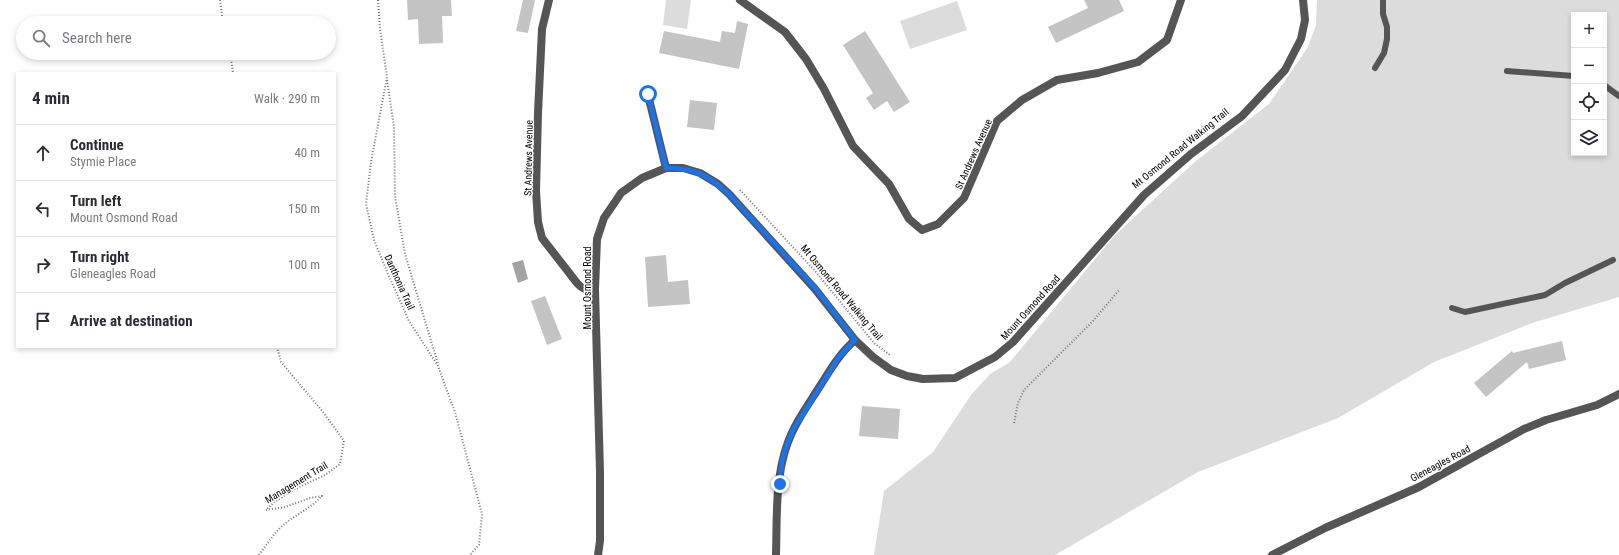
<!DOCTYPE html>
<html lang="en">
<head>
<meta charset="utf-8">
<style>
  body { margin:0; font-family:"Roboto Condensed",sans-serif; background:#f7f7f7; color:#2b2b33 }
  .controls { position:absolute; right:12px; top:12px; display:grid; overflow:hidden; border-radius:0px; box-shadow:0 2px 6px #0003 }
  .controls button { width:36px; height:36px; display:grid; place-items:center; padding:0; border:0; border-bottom:1px solid #e1e1e2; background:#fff; color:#2b2b33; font:20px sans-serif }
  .stop { position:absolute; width:12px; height:12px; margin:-9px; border:3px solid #1a73e8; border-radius:50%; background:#fff }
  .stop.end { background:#1a73e8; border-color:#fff; box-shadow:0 1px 4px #0008 }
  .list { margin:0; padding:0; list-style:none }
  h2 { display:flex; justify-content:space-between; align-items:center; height:52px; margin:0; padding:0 16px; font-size:17px }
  h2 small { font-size:13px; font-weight:400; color:#7c7c81 }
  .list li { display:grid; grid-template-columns:26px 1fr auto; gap:12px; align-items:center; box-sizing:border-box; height:56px; padding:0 16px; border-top:1px solid #e1e1e2 }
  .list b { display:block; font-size:15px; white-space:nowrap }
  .list p { margin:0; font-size:13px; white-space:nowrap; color:#7c7c81 }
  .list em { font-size:13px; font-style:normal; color:#7c7c81 }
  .icon { flex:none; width:22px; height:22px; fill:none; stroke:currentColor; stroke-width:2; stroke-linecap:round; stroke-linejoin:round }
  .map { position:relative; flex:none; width:1619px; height:555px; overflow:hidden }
  .search { position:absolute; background:#fff; box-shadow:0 2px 6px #0003; left:16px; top:16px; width:320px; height:44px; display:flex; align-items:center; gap:10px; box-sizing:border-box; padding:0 14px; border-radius:22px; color:#7c7c81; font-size:15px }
  .panel { position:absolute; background:#fff; box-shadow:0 2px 6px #0003; left:16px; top:72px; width:320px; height:276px; border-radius:0px }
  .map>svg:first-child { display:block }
</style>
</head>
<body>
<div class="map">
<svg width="1619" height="555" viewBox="0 0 1619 555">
  <rect width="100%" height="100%" fill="#fff"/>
  <g fill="#dcdcdc" fill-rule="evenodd">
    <polygon points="666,0 691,0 687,29 663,25"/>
    <path d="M1317,0h302v297l-87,26 -98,39 -96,56 -140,54 -143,83h-181l10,-64 49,-39 38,-57 19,-21 20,-12 105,-127 82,-75 72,-56 39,-57 8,-22zM1574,15h30v138h-30z"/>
    <polygon points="957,1 967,30 910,49 900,21"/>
  </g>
  <polygon fill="#a3a3a3" points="523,260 528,279 518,283 512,263"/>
  <g fill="#c4c4c4">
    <polygon points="407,0 451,0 452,16 442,16 443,43 419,44 418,19 408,20"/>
    <polygon points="523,0 535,0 528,33 516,31"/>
    <polygon points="1084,0 1119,0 1124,11 1056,43 1048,27 1088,8"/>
    <polygon points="737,21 748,24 739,69 659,53 664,31 720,42 722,31 735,33"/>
    <polygon points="865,31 910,102 894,112 887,101 874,110 866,98 873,93 843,45"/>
    <polygon points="690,100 717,103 714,130 687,127"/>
    <polygon points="666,255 668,282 688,280 690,304 648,307 645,257"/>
    <polygon points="545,296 562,339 547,345 531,301"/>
    <polygon points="1562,341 1566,360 1529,369 1527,362 1486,397 1474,383 1512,351 1513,353"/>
    <polygon points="862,406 900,409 898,439 859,436"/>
  </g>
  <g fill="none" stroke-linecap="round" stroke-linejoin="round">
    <g stroke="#777" stroke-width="2" stroke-dasharray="1 2" stroke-linecap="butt">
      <polyline points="220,0 223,23"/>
      <polyline points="378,0 380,29 387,77 371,162 366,204 374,240 388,274 409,321 438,366 455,412 482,514 479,545 470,555"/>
      <polyline points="230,53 233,73"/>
      <polyline points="387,80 394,127 395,196 405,254 438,364"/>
      <polyline points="740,190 815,271 874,343 890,355"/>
      <polyline points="1014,423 1018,403 1024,390 1093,321 1120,289"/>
      <path d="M259,555c9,-12 16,-24 28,-33 12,-9 25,-15 35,-26l-12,2 -25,9 -19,3 8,-8 23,-14 28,-13 15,-11 4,-23 -21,-29 -42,-50 -4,-15"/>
    </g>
    <g stroke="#555" stroke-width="6">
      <polyline points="1375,68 1384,53 1387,39 1387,27 1383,14 1383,0"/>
      <polyline points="1507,71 1574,76"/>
      <polyline points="1604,85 1619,96"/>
      <polyline points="1452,308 1465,312 1545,295 1565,283 1613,260"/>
    </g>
    <g stroke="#555" stroke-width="8">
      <path d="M549,0l-7,29 -4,84 -2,78 2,31 4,16 35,45c6,7 10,7 18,6"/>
      <polyline points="740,0 785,32 806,59 824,89 853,146 889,184 909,219 922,230 938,224 964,198 997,121 1022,100 1057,80 1098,73 1138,62 1167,40 1181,0"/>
      <polyline points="648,95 666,168"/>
      <path d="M776,555c1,-34 -1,-77 11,-110 7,-21 21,-40 33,-59 10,-16 20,-33 35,-46"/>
      <polyline points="1272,555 1325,528 1419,487 1524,429 1546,420 1597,405 1619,394"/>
    </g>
    <polyline stroke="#555" stroke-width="8" points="598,555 600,541 600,472 595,289 597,239 604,218 615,202 621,193 642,178 666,168 683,168 700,173 718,184 729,194 815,289 855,340 873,357 891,370 907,376 923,379 955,378 995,357 1013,342 1144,195 1191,154 1242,116 1285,70 1301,39 1305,20 1303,0"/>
  </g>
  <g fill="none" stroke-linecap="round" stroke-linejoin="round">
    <path stroke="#1a73e8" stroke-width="5" d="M648,94l18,74c30,0 41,7 63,26l87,95 39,51 -16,17 -46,73 -6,15 -5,16 -2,23"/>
  </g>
  <g text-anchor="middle" stroke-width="3" stroke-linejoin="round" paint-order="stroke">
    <g font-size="10" fill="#000" stroke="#fff">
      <text transform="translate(1180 148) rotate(-39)" y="4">Mt Osmond Road Walking Trail</text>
      <text transform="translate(973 154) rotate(-66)" y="4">St Andrews Avenue</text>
      <text transform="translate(528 158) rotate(-89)" y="4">St Andrews Avenue</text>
      <text transform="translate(400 282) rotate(66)" y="4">Danthonia Trail</text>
      <text transform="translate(587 288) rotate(-90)" y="4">Mount Osmond Road</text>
      <text transform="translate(842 292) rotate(50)" y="4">Mt Osmond Road Walking Trail</text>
      <text transform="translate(1030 307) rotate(-48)" y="4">Mount Osmond Road</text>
      <text transform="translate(1440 463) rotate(-28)" y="4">Gleneagles Road</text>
      <text transform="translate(296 482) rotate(-31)" y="4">Management Trail</text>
    </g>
  </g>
</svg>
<div class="controls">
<button>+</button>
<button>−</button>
<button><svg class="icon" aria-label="locate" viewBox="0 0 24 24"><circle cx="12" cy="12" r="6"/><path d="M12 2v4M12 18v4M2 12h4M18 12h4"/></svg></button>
<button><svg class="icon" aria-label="layers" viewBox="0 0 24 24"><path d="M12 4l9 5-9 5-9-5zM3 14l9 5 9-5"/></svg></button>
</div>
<div class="stop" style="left:648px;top:94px"></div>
<div class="stop end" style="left:780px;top:484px"></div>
<div class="search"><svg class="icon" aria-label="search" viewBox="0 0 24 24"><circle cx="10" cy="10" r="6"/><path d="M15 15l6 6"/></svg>Search here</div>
<section class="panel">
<h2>4 min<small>Walk · 290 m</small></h2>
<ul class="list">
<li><svg class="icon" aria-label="ahead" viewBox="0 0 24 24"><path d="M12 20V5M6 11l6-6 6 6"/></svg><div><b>Continue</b><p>Stymie Place</p></div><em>40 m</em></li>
<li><svg class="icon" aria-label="left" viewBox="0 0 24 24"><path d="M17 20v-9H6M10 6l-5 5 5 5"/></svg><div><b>Turn left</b><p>Mount Osmond Road</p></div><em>150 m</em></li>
<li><svg class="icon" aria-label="right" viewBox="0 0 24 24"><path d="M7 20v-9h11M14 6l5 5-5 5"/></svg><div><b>Turn right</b><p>Gleneagles Road</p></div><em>100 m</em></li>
<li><svg class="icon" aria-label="arrive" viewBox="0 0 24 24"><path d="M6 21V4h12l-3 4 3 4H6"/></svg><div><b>Arrive at destination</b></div></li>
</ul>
</section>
</div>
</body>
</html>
